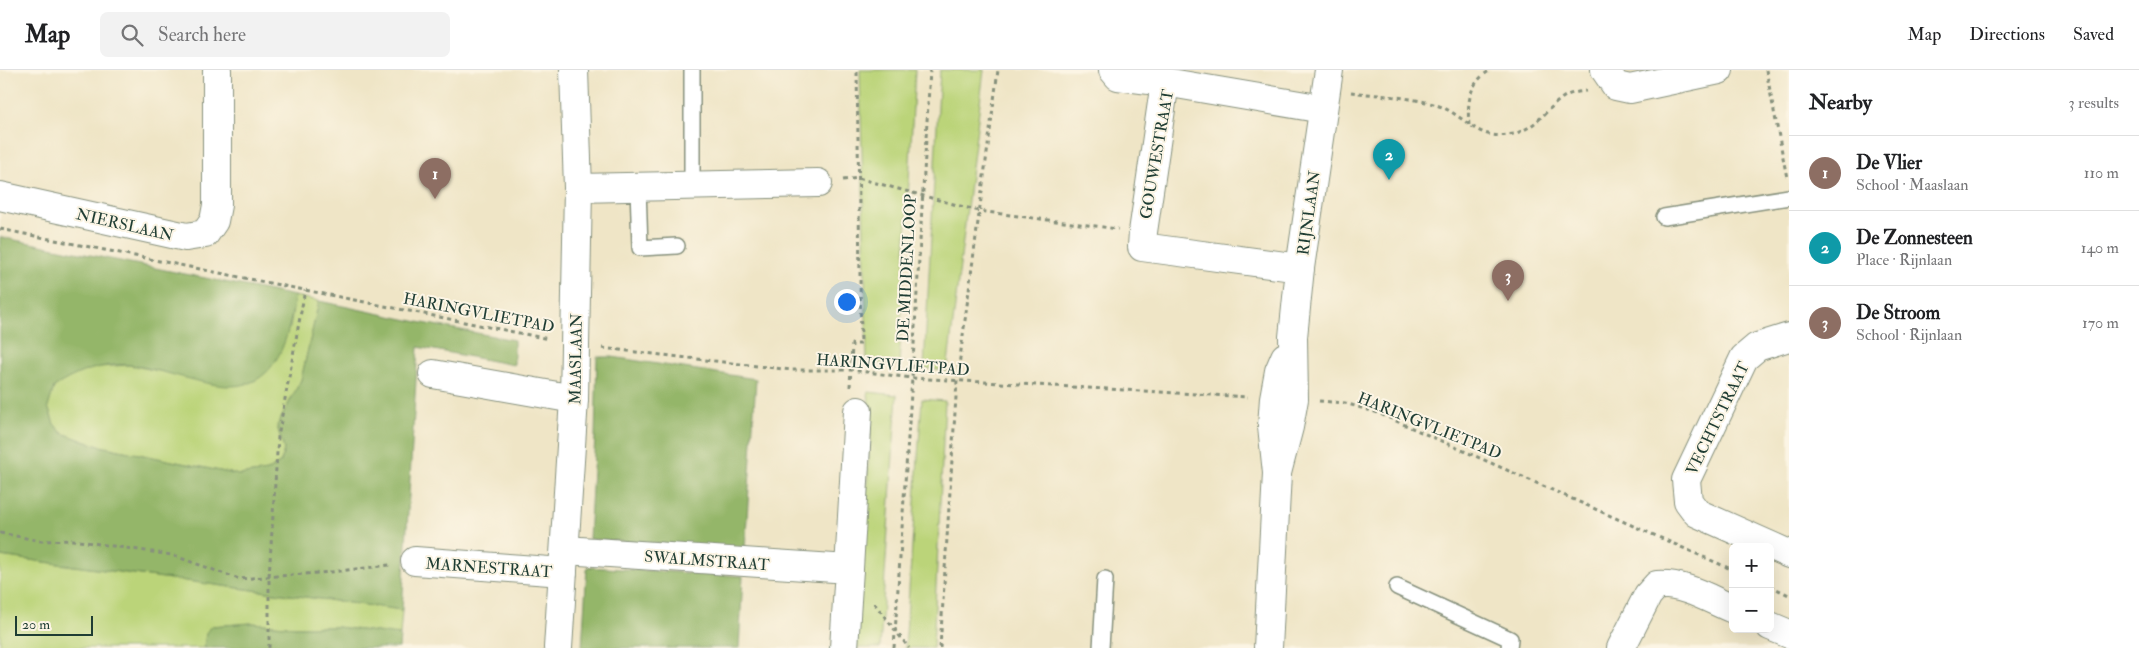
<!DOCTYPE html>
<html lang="en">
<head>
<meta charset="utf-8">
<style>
  body { margin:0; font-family:"IM FELL Double Pica",serif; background:#f2f2f2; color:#202124 }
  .controls { position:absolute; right:15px; bottom:15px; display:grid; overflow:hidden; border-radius:8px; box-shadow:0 5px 20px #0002 }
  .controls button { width:45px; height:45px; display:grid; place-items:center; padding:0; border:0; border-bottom:1px solid #e0e0e0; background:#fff; color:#202124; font:25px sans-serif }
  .scale { position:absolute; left:15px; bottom:12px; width:78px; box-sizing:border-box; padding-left:5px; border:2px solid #1f3d34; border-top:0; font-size:14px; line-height:18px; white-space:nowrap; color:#1f3d34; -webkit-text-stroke:4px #fcf5e5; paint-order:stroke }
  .you { position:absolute; left:846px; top:231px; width:18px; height:18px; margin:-12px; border:4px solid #fff; border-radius:50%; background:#1a73e8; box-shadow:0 0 0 8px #1a73e833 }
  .badge { display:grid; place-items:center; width:32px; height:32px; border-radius:50%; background:#0f766e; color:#fff; font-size:16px; font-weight:700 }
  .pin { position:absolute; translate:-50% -41px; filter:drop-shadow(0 1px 2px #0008) }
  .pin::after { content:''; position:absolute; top:26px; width:18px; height:15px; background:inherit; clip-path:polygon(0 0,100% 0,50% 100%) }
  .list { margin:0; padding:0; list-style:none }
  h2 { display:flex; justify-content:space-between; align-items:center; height:65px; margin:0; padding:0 20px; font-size:21px }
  h2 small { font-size:16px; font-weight:400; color:#757577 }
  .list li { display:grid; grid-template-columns:32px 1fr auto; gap:15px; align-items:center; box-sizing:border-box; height:75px; padding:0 20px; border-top:1px solid #e0e0e0 }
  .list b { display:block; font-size:19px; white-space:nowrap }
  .list p { margin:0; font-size:16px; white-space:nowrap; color:#757577 }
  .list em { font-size:16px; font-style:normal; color:#757577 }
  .icon { flex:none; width:28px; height:28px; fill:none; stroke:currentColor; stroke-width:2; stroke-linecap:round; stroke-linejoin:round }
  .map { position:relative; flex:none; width:1789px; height:578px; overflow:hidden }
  header { display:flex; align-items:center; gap:30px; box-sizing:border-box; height:70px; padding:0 25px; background:#fff; border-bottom:1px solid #e0e0e0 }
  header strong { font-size:24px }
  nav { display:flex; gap:28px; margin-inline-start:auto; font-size:18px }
  .search { width:350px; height:45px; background:#f2f2f2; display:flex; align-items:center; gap:12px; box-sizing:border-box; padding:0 18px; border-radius:8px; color:#757577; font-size:19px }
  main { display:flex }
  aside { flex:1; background:#fff }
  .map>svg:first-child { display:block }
</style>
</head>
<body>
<header>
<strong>Map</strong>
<div class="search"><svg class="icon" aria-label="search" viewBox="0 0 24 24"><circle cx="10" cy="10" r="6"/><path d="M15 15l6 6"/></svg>Search here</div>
<nav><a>Map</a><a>Directions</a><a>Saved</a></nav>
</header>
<main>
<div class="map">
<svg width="1789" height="578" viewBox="0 0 1789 578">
  <rect width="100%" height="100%" fill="#fcf5e5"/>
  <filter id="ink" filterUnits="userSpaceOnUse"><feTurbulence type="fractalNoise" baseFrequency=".02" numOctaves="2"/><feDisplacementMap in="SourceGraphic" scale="10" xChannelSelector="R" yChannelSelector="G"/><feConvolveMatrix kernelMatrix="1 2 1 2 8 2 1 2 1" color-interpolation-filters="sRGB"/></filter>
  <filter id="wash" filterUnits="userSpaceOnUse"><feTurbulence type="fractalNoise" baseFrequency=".0096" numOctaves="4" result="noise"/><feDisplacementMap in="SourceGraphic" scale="20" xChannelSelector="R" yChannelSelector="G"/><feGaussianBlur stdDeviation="1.12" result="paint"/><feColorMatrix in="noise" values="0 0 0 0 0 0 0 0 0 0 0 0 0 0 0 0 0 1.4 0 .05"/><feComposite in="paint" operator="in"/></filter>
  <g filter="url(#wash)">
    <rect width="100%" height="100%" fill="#efe5c6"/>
    <g fill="#bbd479" stroke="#6d8856">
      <polygon points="860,0 915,0 899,296 867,291"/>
      <polygon points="940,0 984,0 947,301 924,298"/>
      <polygon points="295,226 319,231 301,310 277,356 284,379 281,392 267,401 239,405 95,375 62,363 54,354 48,337 54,317 73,304 99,297 129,295 164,302 290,258"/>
      <polygon points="868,322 897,325 880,578 855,578 871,358"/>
      <polygon points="922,329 945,331 933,578 905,578"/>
      <polygon points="0,486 402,540 400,565 337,557 296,557 252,553 211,556 206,563 204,578 0,578"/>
    </g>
    <g fill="#94b669" stroke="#5a7a4e">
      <path d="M0,167l295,59c-6,38 -16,90 -64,90 -18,0 -36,-6 -53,-10 -15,-4 -32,-9 -48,-11 -28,-2 -53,7 -76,22l-6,20 6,17 8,9 33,12 144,30 28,-4 14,-9 3,-13 -7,-23 24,-46 18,-79 104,22 91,17v25l-96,-18 -16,263 -402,-54z"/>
      <polygon points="597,287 612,287 756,309 745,479 589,469 595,367"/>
      <polygon points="587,497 743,506 739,578 582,578"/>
      <polygon points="252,553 296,557 337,557 400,565 399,578 204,578 206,563 211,556"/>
    </g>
  </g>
  <g filter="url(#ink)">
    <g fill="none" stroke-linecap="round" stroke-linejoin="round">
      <defs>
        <g id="service">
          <polyline points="692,0 692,116"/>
          <polyline points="638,117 640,178 677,176"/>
          <polyline points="1664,147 1789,127"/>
          <polyline points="1397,517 1510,569 1509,578"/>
          <polyline points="1101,578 1105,509"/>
        </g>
        <g id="minor">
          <polyline points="1113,0 1118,6 1165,12"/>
          <polyline points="1605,0 1616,16 1630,19 1719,0"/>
          <polyline points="578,118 818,113"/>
          <polyline points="0,126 186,167 205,164 214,151 217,135 217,0"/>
          <polyline points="1300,198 1142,177 1143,162 1165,12 1323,39"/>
          <polyline points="1789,267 1757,277 1744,288 1686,410 1688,431 1697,443 1789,484"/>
          <polyline points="433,304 574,329"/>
          <polyline points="1277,403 1289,357 1294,329 1293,267 1300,198 1329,0"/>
          <polyline points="565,480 849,499 844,578"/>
          <polyline points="415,491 563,502"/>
          <polyline points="849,499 858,341"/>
          <polyline points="1770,556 1789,564"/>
          <polyline points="558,578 574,329 578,118 574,0"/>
          <polyline points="1268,578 1277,403 1272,356 1274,328 1279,301 1285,287"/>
          <path d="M1621,578l27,-53 9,-10c27,-2 52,14 76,24"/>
        </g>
      </defs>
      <use href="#service" stroke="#87917d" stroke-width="18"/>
      <use href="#minor" stroke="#87917d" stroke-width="30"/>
      <g stroke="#87917d" stroke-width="3" stroke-dasharray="4 4" stroke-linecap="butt">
        <polyline points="1766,0 1787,108"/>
        <path d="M1351,22c27,4 74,5 97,18 24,14 34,31 65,24 23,-6 31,-22 48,-35 7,-6 17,-7 25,-8"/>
        <path d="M1469,55c-2,-23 0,-43 22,-55"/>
        <polyline points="843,110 858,108 979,141 1118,159"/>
        <polyline points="0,159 549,269"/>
        <polyline points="602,278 792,300 851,300 912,308 1248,327"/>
        <polyline points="850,317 852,274 861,274 857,0"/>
        <polyline points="1319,331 1345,333 1378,343 1733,500"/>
        <polyline points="0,463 41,471 73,470 172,485 239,509 331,502 390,495"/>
        <polyline points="1770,516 1789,525"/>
        <polyline points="874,533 909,578"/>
        <polyline points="269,578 269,507 278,367 305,220"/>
        <polyline points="894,578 912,308 930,0"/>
        <polyline points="940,578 957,311 998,0"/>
      </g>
      <use href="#service" stroke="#fff" stroke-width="15"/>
      <use href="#minor" stroke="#fff" stroke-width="28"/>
    </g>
  </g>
  <g text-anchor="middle" stroke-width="4" stroke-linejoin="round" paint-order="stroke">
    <g font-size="16" fill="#1f3d34" stroke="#fcf5e5">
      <text transform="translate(1156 84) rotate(-80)" y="6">GOUWESTRAAT</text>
      <text transform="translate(1308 143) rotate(-82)" y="6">RIJNLAAN</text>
      <text transform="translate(125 154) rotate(13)" y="6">NIERSLAAN</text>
      <text transform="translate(906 198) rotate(-87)" y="6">DE MIDDENLOOP</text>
      <text transform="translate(479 242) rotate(11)" y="6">HARINGVLIETPAD</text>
      <text transform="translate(575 289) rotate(-89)" y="6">MAASLAAN</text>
      <text transform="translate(893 294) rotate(4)" y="6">HARINGVLIETPAD</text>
      <text transform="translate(1717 348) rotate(-64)" y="6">VECHTSTRAAT</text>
      <text transform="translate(1430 355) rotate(22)" y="6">HARINGVLIETPAD</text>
      <text transform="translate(707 490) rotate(4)" y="6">SWALMSTRAAT</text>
      <text transform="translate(489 497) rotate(4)" y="6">MARNESTRAAT</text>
    </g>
  </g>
</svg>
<div class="controls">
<button>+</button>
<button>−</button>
</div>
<div class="scale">20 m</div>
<div class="you"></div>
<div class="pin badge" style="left:435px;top:129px;background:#8d6e63">1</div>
<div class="pin badge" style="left:1389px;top:110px;background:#0f9aa8">2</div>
<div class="pin badge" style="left:1508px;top:231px;background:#8d6e63">3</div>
</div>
<aside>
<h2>Nearby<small>3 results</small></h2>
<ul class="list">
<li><span class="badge" style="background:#8d6e63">1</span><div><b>De Vlier</b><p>School · Maaslaan</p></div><em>110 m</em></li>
<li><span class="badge" style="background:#0f9aa8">2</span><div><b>De Zonnesteen</b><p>Place · Rijnlaan</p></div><em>140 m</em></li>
<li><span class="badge" style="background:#8d6e63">3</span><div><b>De Stroom</b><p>School · Rijnlaan</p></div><em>170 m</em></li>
</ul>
</aside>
</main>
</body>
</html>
